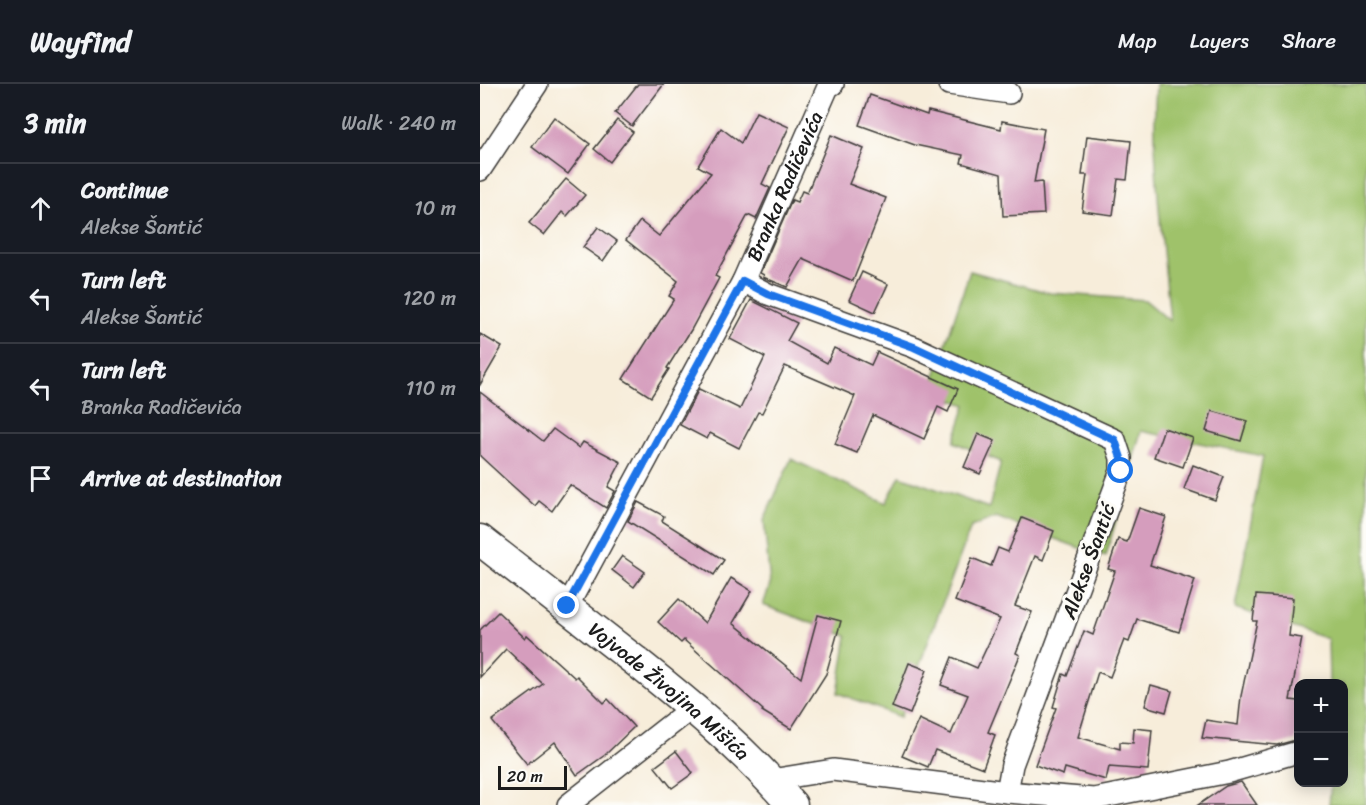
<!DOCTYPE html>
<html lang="en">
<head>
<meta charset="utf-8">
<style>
  body { margin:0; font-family:Sriracha,sans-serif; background:#242831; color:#f1f3f6 }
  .controls { position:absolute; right:18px; bottom:18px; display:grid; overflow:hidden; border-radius:12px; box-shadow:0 3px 15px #0003 }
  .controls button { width:54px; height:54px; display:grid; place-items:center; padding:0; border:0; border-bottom:2px solid #363941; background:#171b24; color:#f1f3f6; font:30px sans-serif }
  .scale { position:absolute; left:18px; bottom:15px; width:69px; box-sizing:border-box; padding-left:6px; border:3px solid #1c1c1c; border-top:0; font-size:16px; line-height:21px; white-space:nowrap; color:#1c1c1c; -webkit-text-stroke:4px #fdfcf7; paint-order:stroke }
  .stop { position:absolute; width:18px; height:18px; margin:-14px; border:4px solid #1a73e8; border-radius:50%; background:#fff }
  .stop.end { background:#1a73e8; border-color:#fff; box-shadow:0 2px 6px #0008 }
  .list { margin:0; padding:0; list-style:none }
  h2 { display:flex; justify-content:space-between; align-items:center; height:78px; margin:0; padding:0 24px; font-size:26px }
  h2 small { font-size:20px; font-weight:400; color:#9ea1a6 }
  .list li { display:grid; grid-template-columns:39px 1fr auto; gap:18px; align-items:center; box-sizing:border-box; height:90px; padding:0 24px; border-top:2px solid #363941 }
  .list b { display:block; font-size:22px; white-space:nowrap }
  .list p { margin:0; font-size:20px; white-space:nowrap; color:#9ea1a6 }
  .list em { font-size:20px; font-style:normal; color:#9ea1a6 }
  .icon { flex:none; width:33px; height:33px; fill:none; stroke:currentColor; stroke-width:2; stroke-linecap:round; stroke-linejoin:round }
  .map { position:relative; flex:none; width:886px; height:721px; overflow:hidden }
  header { display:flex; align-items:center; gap:36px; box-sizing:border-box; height:84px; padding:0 30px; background:#171b24; border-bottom:2px solid #363941 }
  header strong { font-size:28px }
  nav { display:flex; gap:33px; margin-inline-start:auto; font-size:21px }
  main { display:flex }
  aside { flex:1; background:#171b24 }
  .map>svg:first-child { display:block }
</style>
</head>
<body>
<header>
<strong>Wayfind</strong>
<nav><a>Map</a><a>Layers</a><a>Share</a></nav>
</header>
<main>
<aside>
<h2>3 min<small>Walk · 240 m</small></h2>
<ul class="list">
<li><svg class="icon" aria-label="ahead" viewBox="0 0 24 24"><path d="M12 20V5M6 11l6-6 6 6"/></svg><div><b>Continue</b><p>Alekse Šantić</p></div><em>10 m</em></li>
<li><svg class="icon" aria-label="left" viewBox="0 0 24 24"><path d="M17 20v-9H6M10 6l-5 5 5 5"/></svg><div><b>Turn left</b><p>Alekse Šantić</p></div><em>120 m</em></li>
<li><svg class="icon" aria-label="left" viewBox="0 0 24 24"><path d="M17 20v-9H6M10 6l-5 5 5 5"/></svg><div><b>Turn left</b><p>Branka Radičevića</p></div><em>110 m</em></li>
<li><svg class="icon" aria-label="arrive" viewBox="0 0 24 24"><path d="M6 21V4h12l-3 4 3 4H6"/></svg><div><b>Arrive at destination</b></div></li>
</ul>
</aside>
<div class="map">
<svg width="886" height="721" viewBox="0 0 886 721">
  <rect width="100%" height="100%" fill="#fdfcf7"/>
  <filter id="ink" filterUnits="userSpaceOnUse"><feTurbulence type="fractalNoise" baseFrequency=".0167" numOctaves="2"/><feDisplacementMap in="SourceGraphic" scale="12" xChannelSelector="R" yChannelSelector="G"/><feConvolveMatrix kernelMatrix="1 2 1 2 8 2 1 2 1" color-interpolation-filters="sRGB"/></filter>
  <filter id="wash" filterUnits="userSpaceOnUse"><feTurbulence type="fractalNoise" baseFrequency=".008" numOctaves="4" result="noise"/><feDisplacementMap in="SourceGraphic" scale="24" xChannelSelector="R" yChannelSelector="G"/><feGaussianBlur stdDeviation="1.35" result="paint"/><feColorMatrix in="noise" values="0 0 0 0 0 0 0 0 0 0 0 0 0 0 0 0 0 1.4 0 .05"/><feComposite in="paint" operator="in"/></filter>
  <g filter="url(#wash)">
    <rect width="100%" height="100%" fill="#f7edda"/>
    <path fill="#9fc26b" stroke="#5e6f44" stroke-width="1.5" d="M676,0h210v721h-37l2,-22 13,-1v-98l-15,-1 -1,-44 -93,-31 28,-152 -122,-25 -35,125 -21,-6 -89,-33 -25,10 -71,190 -62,-24 9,-57 -84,-31 7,-20 -6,-65 27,-61 95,44 14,-27 89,32 12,-46 -47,-20 12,-37 -33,-12 2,-17 35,-105 80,22 95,7 25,21c-7,-78 -19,-158 -14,-237z"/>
    <g id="blocks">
      <g fill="#d59dbd">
        <polygon points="158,0 184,0 152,42 135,29"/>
        <polygon points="390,11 447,31 448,27 521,45 522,37 564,45 554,99 562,98 564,130 523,132 521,90 481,79 483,71 435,61 379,41"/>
        <polygon points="276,28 309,43 282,100 290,104 276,135 268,131 235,192 239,194 211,246 187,284 189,285 171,313 143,295 194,215 189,212 198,197 146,156 160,137 179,152 231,89 218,82 241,44 261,59"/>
        <polygon points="74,33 110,60 88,90 52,63"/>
        <polygon points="137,36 153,48 130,78 114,65"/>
        <polygon points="351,51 384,65 369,100 406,114 373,197 323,175 307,203 283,193 284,191 280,189 312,116 317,118 322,107 327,109"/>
        <polygon points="607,52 651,57 647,96 638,95 633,131 602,127 607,91 602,91"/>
        <polygon points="86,95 105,111 87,132 82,128 64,151 49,139"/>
        <polygon points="118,143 137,157 123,177 103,163"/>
        <polygon points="382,188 408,200 395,228 369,216"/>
        <polygon points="271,216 317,239 307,257 347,279 354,264 391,281 397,268 478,305 468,328 458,323 444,355 393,331 377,369 355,360 375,312 305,282 282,329 278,328 259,364 230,349 227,355 200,341 219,305 260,325 285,273 250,255"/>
        <polygon points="0,250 22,263 0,301"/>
        <polygon points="0,308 63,357 73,345 99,364 103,358 141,378 128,403 135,407 126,424 90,401 72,427 59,417 55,422 25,395 0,372"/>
        <polygon points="732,327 767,337 761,357 726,347"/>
        <polygon points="684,344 713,354 703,383 674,373"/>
        <polygon points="498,350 515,357 500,390 484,383"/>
        <polygon points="713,381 744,393 735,416 704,405"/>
        <polygon points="158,418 184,432 182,437 244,476 234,491 148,437"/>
        <polygon points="659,424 686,433 670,481 715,496 699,548 657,535 649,558 644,556 630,593 618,588 598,653 640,665 640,658 653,659 654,644 672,646 668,686 629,683 626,696 585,684 583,691 555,681 576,624 573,623 583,590 587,592 604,547 613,551 635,487 628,485 638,455 647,458"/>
        <polygon points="542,434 574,447 563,476 555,472 535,522 552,528 536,569 540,571 508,648 515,651 503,684 455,666 448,683 422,672 439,635 471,650 488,611 461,601 472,573 497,584 520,535 475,517 492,474 511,482 518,464 528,468"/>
        <polygon points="142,472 165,488 154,503 132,486"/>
        <polygon points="251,494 272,507 253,539 321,594 338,531 361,537 346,590 311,645 282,627 283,626 204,556 201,559 178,538 199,515 225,539"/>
        <polygon points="776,511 813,514 809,552 822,554 810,616 819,617 816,656 797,661 722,654 726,636 758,641 761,612 777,537 773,537"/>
        <polygon points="18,528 45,554 47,551 95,594 97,592 124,619 128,615 154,643 125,671 97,691 75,658 47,680 12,637 63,600 26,565 0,593 0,546"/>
        <polygon points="429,579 447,586 430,630 412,623"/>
        <polygon points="671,601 692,607 686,628 665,622"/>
        <polygon points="196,667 213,689 192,704 175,683"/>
        <polygon points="761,698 777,721 718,721 746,702"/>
      </g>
    </g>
  </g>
  <g filter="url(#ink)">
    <use href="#blocks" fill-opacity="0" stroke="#3d3b38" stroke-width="1.5"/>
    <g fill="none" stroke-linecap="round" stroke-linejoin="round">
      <defs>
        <g id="street">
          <polyline points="469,0 529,9"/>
          <polyline points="0,86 57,0"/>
          <polyline points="263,197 288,210 434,263 635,356 641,374 641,387 532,681 527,708"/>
          <path id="s1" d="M87,523l176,-326 85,-194 5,-3"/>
          <polyline points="291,696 353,686 527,708 614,715 749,688 818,668"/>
          <polyline points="88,721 213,623"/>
        </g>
        <g id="secondary">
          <path id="s2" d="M0,456c53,41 106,82 158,123 55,44 109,89 154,142"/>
        </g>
      </defs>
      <use href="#street" stroke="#3d3b38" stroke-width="24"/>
      <use href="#secondary" stroke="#3d3b38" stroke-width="33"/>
      <use href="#street" stroke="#fff" stroke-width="21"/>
      <use href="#secondary" stroke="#fff" stroke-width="30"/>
    </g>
  </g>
  <g fill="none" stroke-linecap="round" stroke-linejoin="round" filter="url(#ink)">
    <polyline stroke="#1a73e8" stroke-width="8" points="87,522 263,197 288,210 434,263 635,356 641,374 641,387"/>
  </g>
  <g text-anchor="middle" stroke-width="6" stroke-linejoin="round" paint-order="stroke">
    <g font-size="20" fill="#1c1c1c" stroke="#fdfcf7">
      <text dy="7" stroke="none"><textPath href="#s1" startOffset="474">Branka Radičevića</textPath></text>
      <text transform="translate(608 477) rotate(-70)" y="7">Alekse Šantić</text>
      <text dy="7" stroke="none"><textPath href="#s2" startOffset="242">Vojvode Živojina Mišića</textPath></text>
    </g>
  </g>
</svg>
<div class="controls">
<button>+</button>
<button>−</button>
</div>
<div class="scale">20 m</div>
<div class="stop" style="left:641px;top:387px"></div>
<div class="stop end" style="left:87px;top:522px"></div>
</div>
</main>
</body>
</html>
